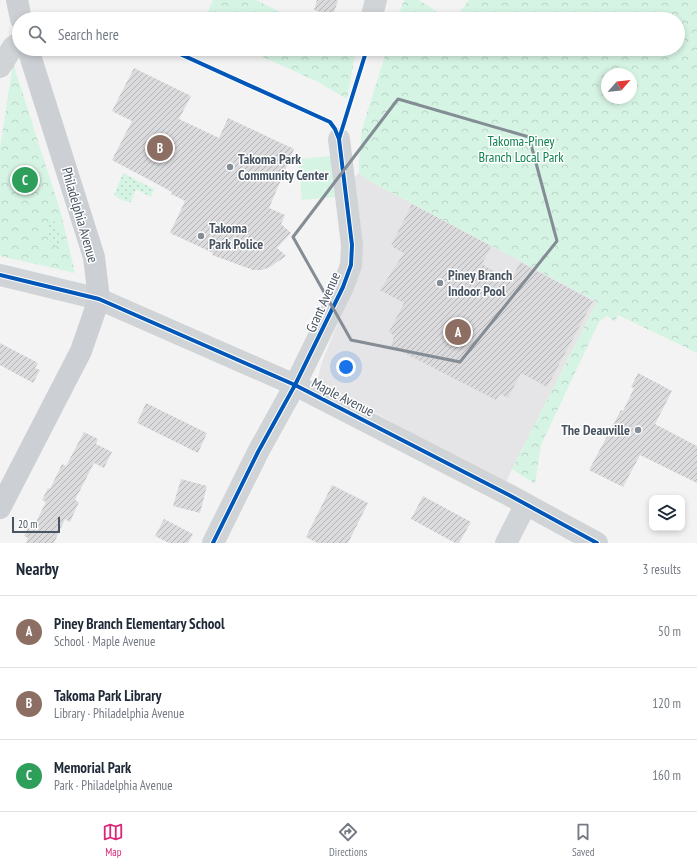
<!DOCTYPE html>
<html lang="en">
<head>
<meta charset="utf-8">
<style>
  body { margin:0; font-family:"PT Sans Narrow",sans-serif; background:#f2f2f3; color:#1f2937 }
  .controls { position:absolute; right:12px; bottom:12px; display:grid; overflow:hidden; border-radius:8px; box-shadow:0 2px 6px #0003 }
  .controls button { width:36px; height:36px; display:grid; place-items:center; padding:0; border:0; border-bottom:1px solid #e0e1e3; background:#fff; color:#1f2937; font:20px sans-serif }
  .compass { position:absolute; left:601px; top:68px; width:36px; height:36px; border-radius:50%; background:#fff; box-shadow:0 2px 6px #0003; rotate:63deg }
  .scale { position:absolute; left:12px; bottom:10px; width:48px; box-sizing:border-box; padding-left:4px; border:2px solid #485462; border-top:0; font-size:11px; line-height:14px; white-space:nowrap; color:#485462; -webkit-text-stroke:3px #fff; paint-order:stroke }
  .you { position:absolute; left:346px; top:367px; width:14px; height:14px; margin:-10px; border:3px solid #fff; border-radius:50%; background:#1a73e8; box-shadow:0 0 0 6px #1a73e833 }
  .badge { display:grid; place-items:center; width:26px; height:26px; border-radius:50%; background:#db2777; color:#fff; font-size:13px; font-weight:700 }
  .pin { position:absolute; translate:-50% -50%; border:2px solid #fff; box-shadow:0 1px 4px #0006 }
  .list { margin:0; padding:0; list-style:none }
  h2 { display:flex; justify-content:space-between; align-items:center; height:52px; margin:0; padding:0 16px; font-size:17px }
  h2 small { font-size:13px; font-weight:400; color:#747a83 }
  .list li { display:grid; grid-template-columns:26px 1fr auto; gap:12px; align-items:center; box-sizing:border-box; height:72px; padding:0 16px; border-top:1px solid #e0e1e3 }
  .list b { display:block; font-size:15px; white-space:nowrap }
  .list p { margin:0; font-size:13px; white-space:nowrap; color:#747a83 }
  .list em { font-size:13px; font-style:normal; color:#747a83 }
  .icon { flex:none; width:22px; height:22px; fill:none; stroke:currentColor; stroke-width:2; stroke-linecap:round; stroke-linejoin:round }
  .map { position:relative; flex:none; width:697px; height:543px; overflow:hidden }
  .search { position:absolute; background:#fff; box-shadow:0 2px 6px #0003; left:12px; right:12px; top:12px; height:44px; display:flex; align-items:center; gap:10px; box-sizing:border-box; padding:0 14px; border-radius:22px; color:#747a83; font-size:15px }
  .sheet { height:268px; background:#fff }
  nav { display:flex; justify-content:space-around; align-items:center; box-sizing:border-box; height:56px; border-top:1px solid #e0e1e3; background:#fff; font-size:11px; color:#747a83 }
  nav a { display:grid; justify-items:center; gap:2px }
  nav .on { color:#db2777 }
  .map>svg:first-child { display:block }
</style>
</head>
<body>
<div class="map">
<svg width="697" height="543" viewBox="0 0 697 543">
  <defs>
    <pattern id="park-crowns" width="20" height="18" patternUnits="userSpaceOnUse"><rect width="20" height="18" fill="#d6f4e4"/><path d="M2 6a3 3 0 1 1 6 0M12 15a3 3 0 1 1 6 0" fill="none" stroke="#b9d3c6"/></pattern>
    <pattern id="garden-dots" width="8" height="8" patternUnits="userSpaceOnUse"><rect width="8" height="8" fill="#d6f4e4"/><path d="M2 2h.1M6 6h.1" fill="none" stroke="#b9d3c6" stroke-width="1.8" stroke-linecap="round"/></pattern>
    <pattern id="building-hatch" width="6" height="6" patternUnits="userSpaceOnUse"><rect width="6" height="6" fill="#dbdbdd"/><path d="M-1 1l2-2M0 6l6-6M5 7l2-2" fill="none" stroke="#b4b4b7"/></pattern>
  </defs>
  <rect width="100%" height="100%" fill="#f4f3f3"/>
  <polygon fill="#e5e4e6" points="359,173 366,179 597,302 512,469 505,485 323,384 318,378 322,362 355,281 349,182"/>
  <polygon fill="#d6f4e4" points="331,156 335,197 302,200 298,159"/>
  <g fill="url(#park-crowns)" fill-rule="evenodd">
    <polygon points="213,0 256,0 294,19 205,19"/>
    <polygon points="404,0 419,0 448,19 397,19"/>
    <path d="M469,0h228v353l-79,-38 -3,7 -8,-6 -8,6 -58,123 -6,39 -23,-15 85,-167 -231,-123 -7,-6v-15l3,-28 4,-14 21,-67h291v-30h-224zM607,74h24v24h-24z"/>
    <polygon points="245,49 354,49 356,50 347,99 318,82"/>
    <polygon points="13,63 61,213 75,273 0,256 0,148"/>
  </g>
  <g fill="url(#garden-dots)">
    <polygon points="123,173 154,189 151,197 136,189 131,202 124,201 114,195"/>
    <polygon points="55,221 64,244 52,247 46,226"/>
  </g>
  <g fill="url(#building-hatch)">
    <polygon points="317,0 338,0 333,16 314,10"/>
    <polygon points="134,68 191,96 179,119 219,138 228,118 294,149 269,208 285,215 281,224 291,233 277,248 286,256 270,267 262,270 253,270 212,255 213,253 170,233 185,201 171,194 172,192 112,160 132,121 112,111"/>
    <polygon points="412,204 491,246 482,264 511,281 520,262 593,301 547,387 521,373 508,398 500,394 496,400 391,346 394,336 389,332 404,303 380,290 404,253 391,246"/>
    <polygon points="0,343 38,363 35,368 40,370 33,383 0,365"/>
    <polygon points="638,373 672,391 655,424 697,446 697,483 640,455 623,487 589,470 621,410 623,411 634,388 631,387"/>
    <polygon points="146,403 207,433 198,453 137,423"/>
    <polygon points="84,432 98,439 96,444 112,452 104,468 94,463 75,500 79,502 70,522 65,519 54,543 26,543 28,538 24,536 30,524 34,526 46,502 42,500 48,488 50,489 62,464 66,466"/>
    <polygon points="181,479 207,486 200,513 173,506"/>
    <polygon points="332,485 368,503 348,543 317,543 306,537"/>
    <polygon points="423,496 471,522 459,543 455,543 411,519"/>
    <polygon points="164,519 193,534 188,543 169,543 155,536"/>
  </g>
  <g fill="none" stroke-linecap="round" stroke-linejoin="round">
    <g stroke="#d1d4d7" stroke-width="22">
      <polyline points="371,19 376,0"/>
      <polyline points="0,67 13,47 19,43"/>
      <polyline points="0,275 99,299 295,385 509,495 597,543"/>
      <polyline points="213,543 258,452 295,385 343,287 351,265 352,245 339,139"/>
      <polyline points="506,543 526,504"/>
    </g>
    <g stroke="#cccfd4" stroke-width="22">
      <polyline points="17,0 21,19"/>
      <polyline points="0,508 81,351 99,299 94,257 28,49"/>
    </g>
    <defs>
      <g id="cycleway">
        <polyline points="169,49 330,122 335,129 339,139"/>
        <polyline points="0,275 99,299 295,385 509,495 597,543"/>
        <polyline points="213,543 258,452 295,385 343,287 351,265 352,245 339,139 365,55 365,49"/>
      </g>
    </defs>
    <use href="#cycleway" stroke="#fff" stroke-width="6"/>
    <use href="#cycleway" stroke="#0057b8" stroke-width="4"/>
  </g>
  <path fill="none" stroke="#848c95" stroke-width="3" stroke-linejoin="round" d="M398,99l131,38 28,104 -97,121 -109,-22 -58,-103z"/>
  <g fill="#848c95" stroke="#fff" stroke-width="1.5">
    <circle cx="230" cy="167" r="4"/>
    <circle cx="201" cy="236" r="4"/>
    <circle cx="440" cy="283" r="4"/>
    <circle cx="638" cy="430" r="4"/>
  </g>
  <g text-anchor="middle" stroke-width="3" stroke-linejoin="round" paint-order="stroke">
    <g font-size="14" fill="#0e8251" stroke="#fff">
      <text x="521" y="146">Takoma-Piney<tspan x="521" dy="16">Branch Local Park</tspan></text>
    </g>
    <g font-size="14" font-weight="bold" fill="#485462" stroke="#fff" text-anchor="start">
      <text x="238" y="164">Takoma Park<tspan x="238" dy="16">Community Center</tspan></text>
      <text x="209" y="233">Takoma<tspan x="209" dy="16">Park Police</tspan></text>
      <text x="448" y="280">Piney Branch<tspan x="448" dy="16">Indoor Pool</tspan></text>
      <text x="630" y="435" text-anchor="end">The Deauville</text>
    </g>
    <g font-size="14" fill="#485462" stroke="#fff">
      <text transform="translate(80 215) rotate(74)" y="5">Philadelphia Avenue</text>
      <text transform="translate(323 302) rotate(-66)" y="5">Grant Avenue</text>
      <text transform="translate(343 397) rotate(27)" y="5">Maple Avenue</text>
    </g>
  </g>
</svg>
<div class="controls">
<button><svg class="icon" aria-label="layers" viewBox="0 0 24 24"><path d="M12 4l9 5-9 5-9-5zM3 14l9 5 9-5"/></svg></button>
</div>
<svg class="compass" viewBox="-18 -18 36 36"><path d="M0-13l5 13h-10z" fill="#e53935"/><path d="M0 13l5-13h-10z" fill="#747a83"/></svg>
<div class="scale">20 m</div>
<div class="you"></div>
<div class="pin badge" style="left:458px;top:332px;background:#8d6e63">A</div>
<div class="pin badge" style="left:160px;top:148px;background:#8d6e63">B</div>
<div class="pin badge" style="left:25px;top:180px;background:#2e9e5b">C</div>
<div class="search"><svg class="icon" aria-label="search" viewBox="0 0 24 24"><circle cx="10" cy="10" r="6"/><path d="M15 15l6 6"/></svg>Search here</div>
</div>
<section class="sheet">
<h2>Nearby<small>3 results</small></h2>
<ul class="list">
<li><span class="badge" style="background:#8d6e63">A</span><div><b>Piney Branch Elementary School</b><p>School · Maple Avenue</p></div><em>50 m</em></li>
<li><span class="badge" style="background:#8d6e63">B</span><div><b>Takoma Park Library</b><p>Library · Philadelphia Avenue</p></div><em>120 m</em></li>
<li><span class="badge" style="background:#2e9e5b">C</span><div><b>Memorial Park</b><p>Park · Philadelphia Avenue</p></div><em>160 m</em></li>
</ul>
</section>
<nav>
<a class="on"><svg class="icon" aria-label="map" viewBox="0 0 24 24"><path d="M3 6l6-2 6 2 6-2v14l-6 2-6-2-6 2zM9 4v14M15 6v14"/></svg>Map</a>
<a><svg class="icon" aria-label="directions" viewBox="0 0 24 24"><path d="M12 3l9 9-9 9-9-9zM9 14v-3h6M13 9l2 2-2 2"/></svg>Directions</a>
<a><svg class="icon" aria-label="saved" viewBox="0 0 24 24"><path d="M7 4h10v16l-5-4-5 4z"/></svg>Saved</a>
</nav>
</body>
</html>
